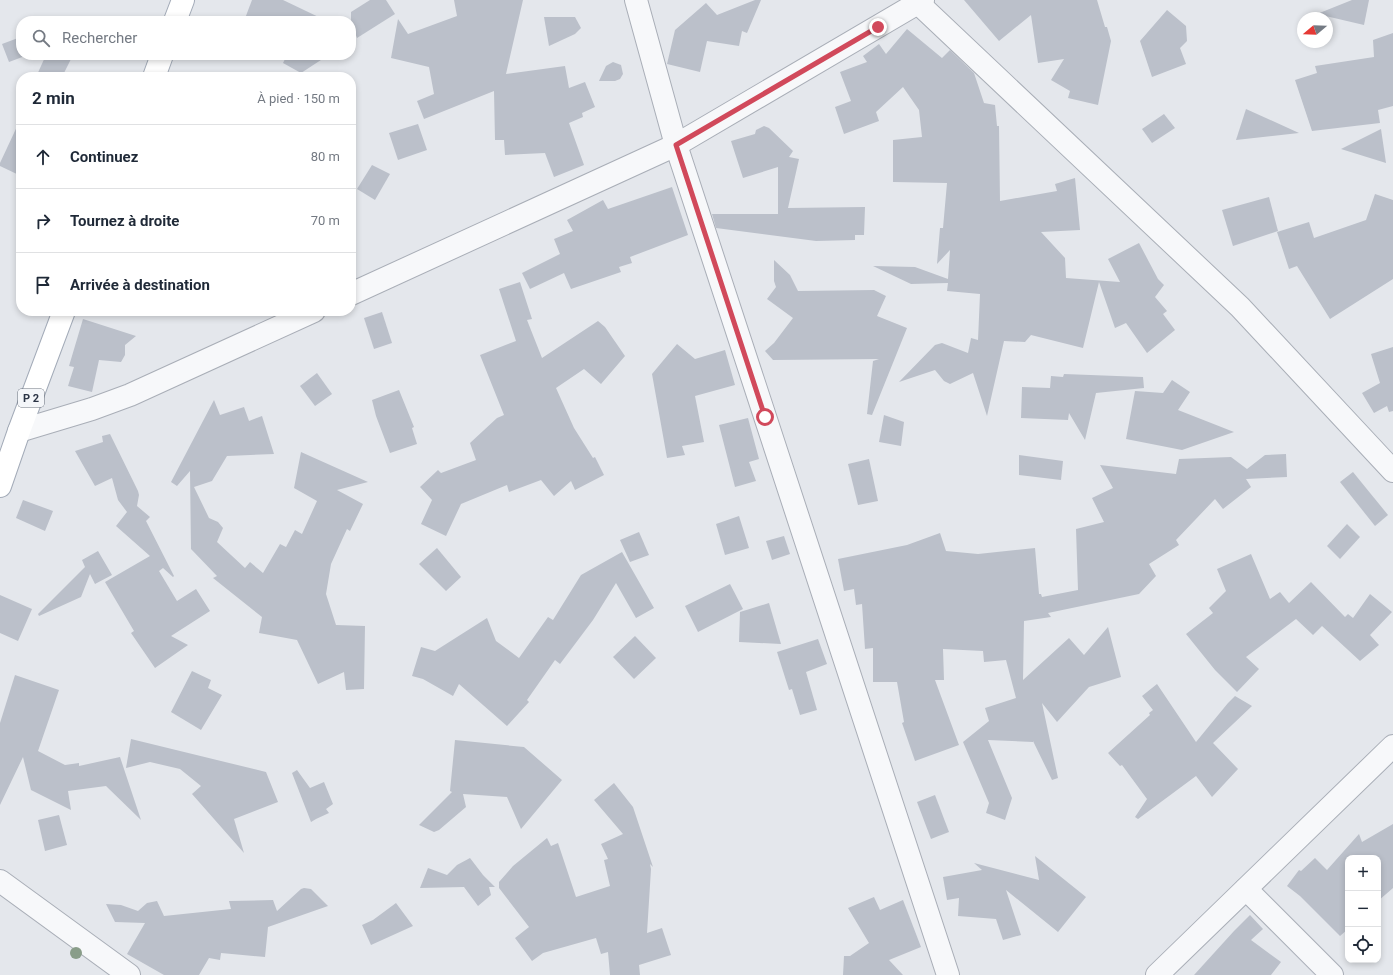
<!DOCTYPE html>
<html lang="fr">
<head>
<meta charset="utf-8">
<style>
  body { margin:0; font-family:Roboto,sans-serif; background:#f6f6f7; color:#1f2937 }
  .controls { position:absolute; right:12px; bottom:12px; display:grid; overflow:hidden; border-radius:8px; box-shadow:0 2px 6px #0003 }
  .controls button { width:36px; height:36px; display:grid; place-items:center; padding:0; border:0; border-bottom:1px solid #e0e1e3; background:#fff; color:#1f2937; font:20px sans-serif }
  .compass { position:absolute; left:1297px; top:12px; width:36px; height:36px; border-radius:50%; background:#fff; box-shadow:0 2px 6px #0003; rotate:251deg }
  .stop { position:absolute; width:12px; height:12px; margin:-9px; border:3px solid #d1495b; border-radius:50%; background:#fff }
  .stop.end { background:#d1495b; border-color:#fff; box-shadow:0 1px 4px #0008 }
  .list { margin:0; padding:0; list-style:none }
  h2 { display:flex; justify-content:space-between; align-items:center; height:52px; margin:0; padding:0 16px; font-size:17px }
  h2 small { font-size:13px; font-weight:400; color:#747a83 }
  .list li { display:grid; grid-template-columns:26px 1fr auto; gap:12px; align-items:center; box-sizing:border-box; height:64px; padding:0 16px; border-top:1px solid #e0e1e3 }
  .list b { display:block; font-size:15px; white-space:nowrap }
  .list em { font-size:13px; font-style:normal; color:#747a83 }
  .icon { flex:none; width:22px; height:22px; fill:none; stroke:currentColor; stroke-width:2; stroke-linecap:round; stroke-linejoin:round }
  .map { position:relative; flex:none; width:1393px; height:975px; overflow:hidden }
  .search { position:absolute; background:#fff; box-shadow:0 2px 6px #0003; left:16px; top:16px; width:340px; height:44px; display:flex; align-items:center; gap:10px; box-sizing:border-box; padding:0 14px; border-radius:16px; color:#747a83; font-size:15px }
  .panel { position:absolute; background:#fff; box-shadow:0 2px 6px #0003; left:16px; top:72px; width:340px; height:244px; border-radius:16px }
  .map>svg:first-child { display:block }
</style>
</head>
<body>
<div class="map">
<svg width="1393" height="975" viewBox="0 0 1393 975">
  <rect width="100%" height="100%" fill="#e4e7ec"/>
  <g fill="#bbc0ca">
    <polygon points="252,0 283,0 327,21 244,21"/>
    <polygon points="370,0 386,0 395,14 357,38 351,22 351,12"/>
    <polygon points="454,0 523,0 506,74 565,66 569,88 585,82 595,107 582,113 583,117 569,123 584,165 554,177 545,153 505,155 504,140 495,140 494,91 424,119 417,101 434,94 429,67 391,58 398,19 408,34 457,16"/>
    <polygon points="755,0 761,0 747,33 742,31 739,46 707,41 700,72 667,64 675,30 706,3 717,15"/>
    <polygon points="964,0 1097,0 1105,27 1107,27 1111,41 1098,105 1068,98 1070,91 1051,80 1064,59 1038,63 1031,15 999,41"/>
    <polygon points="1352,0 1369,0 1364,25 1317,14"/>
    <polygon points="1167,10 1186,26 1187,41 1180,48 1186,64 1152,77 1140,41"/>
    <polygon points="544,17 575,17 581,28 575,34 549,46"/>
    <polygon points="907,29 942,58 950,50 974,73 984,103 995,105 997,126 999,126 1000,201 1057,191 1055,184 1075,178 1080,230 1041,232 1065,258 1066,278 1120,282 1108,259 1139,243 1158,279 1164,285 1155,297 1167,311 1163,314 1175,330 1147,353 1126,323 1115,328 1099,282 1083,348 1031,335 1025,342 1004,341 987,416 973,373 950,384 944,381 935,370 899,382 935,345 942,343 968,353 971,338 978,340 980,294 947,291 948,283 911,284 873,266 915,267 948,279 950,250 937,264 940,228 943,228 947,183 893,182 893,140 922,137 919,110 903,87 876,112 879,121 844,134 835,107 851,101 840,72 867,62 863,56 879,44 886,54"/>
    <polygon points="1393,33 1393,106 1378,110 1380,123 1312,131 1295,80 1317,73 1315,66 1374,57 1373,40"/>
    <polygon points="18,38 21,46 21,55 25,55 25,56 9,62 2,44"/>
    <polygon points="46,55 73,55 62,77 36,77"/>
    <polygon points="287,55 319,55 324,58 301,73 283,63"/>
    <polygon points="613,62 621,65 623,74 620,79 615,81 599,81 606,66"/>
    <polygon points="1246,109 1299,133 1236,140"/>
    <polygon points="1164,114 1175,128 1152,143 1142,129"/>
    <polygon points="21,118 21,176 0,166 0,163"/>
    <polygon points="418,124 427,150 398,160 389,133"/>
    <polygon points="764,126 769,128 793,151 789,157 799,159 788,208 865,207 864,235 855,235 855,240 816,241 716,228 712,214 778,214 778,167 743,178 731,141 755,134 756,130"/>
    <polygon points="1381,129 1386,163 1341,149"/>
    <polygon points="372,165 390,174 375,200 357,189"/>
    <polygon points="672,187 688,235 630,257 632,263 619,267 621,272 571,289 564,273 530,289 522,273 560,254 554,239 573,231 567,220 603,200 608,209"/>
    <polygon points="1375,194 1393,200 1393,279 1330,319 1297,266 1289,269 1277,232 1309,222 1314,238 1366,220"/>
    <polygon points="1269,197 1278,231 1233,246 1222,210"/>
    <polygon points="774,260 790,275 798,291 874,290 886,296 877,316 907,328 872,415 867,414 873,361 879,359 773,360 765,351 774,343 793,318 767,299 776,287 774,281"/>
    <polygon points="520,282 532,319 527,320 542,358 598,321 605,327 625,356 601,384 584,369 556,388 574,428 593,458 595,457 604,475 575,490 571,481 554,496 541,480 509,492 507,485 461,504 446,536 421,524 432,500 420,487 438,470 441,473 476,460 470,443 497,418 504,415 480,355 516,341 499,289"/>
    <polygon points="382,312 392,343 374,349 364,318"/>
    <polygon points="83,319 136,336 125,345 125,355 121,362 99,360 92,392 68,386 74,367 69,366"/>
    <polygon points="677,344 695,359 725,350 735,385 695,396 704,442 682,446 685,455 667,458 652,374"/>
    <polygon points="1393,347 1393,411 1389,412 1387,406 1374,413 1362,393 1380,383 1371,354"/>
    <polygon points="317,373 332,394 315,406 300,386"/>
    <polygon points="1064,374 1143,377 1144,388 1096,393 1085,440 1069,413 1068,420 1021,418 1022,387 1050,388 1051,376 1063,377"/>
    <polygon points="1172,380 1190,392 1178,410 1234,432 1182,450 1126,439 1135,391 1163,393"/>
    <polygon points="399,390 414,427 412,428 417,444 390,453 376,416 372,400"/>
    <polygon points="214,400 220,415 244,407 249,421 262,416 274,454 227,456 212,481 194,487 209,518 218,522 223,528 217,542 245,568 250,562 263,573 280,544 286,547 295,530 302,534 317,501 294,488 301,452 368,482 337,490 363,504 350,531 347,529 331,564 326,594 336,625 365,626 364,689 346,690 344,672 318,684 297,640 259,633 262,617 213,578 217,576 191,549 190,471 177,486 171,482"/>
    <polygon points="884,415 904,422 901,446 879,442"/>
    <polygon points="748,418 759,459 749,462 756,481 735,487 719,425"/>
    <polygon points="110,434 138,491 139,495 137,506 150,517 146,521 174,576 173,577 163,568 159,571 177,601 196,589 210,611 171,636 188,645 155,668 131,633 134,631 105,582 150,556 116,526 127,512 118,500 112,478 95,486 75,451 103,442 102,436"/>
    <polygon points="1286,454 1287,477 1246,479 1251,487 1223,509 1215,499 1176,540 1179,545 1149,564 1156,576 1139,594 1048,613 1051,617 1024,621 1023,680 1069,638 1084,655 1108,627 1121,677 1089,687 1057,722 1042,703 1058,778 1052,780 1033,741 1033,742 988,740 1012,798 1005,820 986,813 989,803 963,742 989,721 985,708 1016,698 1006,660 984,662 983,651 943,649 944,680 935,680 959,745 915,761 902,723 904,722 897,682 873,682 873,648 865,649 862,604 856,605 854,589 844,591 838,559 907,545 940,533 946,551 978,554 1035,548 1039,594 1041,594 1042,597 1078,590 1076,529 1104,522 1092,498 1113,488 1100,465 1176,474 1179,459 1231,457 1247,469 1265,455"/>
    <polygon points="1019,455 1063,461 1061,480 1019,475"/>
    <polygon points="869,459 878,501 858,505 848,464"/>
    <polygon points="1353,472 1388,515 1375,526 1340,482"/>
    <polygon points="23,500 53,511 45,531 16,518"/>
    <polygon points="739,516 749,548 725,555 716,524"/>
    <polygon points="1347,524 1360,537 1340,559 1327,546"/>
    <polygon points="639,532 649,555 630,562 620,540"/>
    <polygon points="784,536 790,554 772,560 766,541"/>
    <polygon points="437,548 461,577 446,591 419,564"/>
    <polygon points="98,551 112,575 95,584 90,574 81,597 39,616 38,614 85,567 82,560"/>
    <polygon points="622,552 654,608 636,618 616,583 593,620 560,664 555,660 527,700 529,702 507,726 459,684 453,696 423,679 412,676 421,647 435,651 487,618 496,641 519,658 548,617 553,620 581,575"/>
    <polygon points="1251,554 1270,599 1280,592 1289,603 1311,582 1345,617 1348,614 1353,618 1370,594 1392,612 1370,635 1379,645 1360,661 1322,626 1313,635 1296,619 1246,657 1259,669 1237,692 1215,670 1186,634 1213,613 1209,608 1226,591 1217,569"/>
    <polygon points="730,584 743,609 698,632 685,606"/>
    <polygon points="0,595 32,609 18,641 0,633"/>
    <polygon points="769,603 781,644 739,642 740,612"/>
    <polygon points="635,636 656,658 634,679 613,657"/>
    <polygon points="818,639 827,664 806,672 817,710 800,715 792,689 789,690 777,652"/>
    <polygon points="192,671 211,680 208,688 222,695 201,730 171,712"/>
    <polygon points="15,675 59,690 38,751 65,765 79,763 79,766 120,757 141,820 106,786 68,791 71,810 31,790 23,757 0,805 0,723"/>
    <polygon points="1157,684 1196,742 1228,703 1235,696 1252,706 1213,743 1238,769 1212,797 1196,776 1138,819 1135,817 1147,799 1122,765 1120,766 1108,753 1150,715 1149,713 1153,710 1142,696"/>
    <polygon points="131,739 266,772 278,802 234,819 244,853 192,794 201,786 180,769 150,762 126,768"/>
    <polygon points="455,740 524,747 562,780 521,829 507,797 463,794 466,807 439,830 434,832 419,825 452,792 450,791"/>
    <polygon points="297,770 310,788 324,782 333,804 326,809 329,813 316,819 311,822 292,773"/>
    <polygon points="614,783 633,807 653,867 650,864 651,869 647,933 662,928 671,955 639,965 640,975 610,975 608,952 601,954 596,938 543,953 532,961 515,938 529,927 499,888 499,882 513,866 547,838 551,846 558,843 576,897 610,886 604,860 608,859 601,844 623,834 594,800"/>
    <polygon points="935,795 949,832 931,839 917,802"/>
    <polygon points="59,815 67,845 45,851 38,820"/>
    <polygon points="1393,824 1393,888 1378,901 1378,858 1348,858 1348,929 1340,936 1300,896 1287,886 1299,870 1301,871 1315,858 1327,870 1359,834 1362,842"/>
    <polygon points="1035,856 1086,897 1058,932 1006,890 1021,935 1003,940 996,919 958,916 959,898 947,900 943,877 982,870 974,863 1039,880"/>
    <polygon points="470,858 483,875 495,887 489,887 491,895 478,906 464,887 420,888 428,868 447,875 457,865"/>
    <polygon points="304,888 311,889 328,906 268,927 265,957 221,953 220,960 209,958 199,975 164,975 127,954 145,923 115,922 106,904 121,905 138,911 147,903 157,901 164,916 231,909 229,901 273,900 277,911 301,889"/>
    <polygon points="874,897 880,910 903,900 921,947 889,960 903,975 843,975 844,956 850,956 869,943 848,908"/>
    <polygon points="396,903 413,926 371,945 362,925 373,920"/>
    <polygon points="1250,915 1263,929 1251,940 1281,962 1271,975 1194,975 1234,931"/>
  </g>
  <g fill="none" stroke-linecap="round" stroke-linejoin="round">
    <defs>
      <g id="minor">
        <polyline points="636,0 676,145 948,975"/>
        <polyline points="918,3 1240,307 1393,471"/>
        <polyline points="351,294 676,145 923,0"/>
        <polyline points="19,431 92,409 130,395 314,311"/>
        <polyline points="0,881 129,975"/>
        <polyline points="1246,889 1332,975"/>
        <polyline points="1157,975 1393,746"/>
      </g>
      <g id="major">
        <polyline points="175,21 183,0"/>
        <polyline points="154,77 162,55"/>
        <polyline points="0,486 19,431 64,311"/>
      </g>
    </defs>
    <use href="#minor" stroke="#a9aeb7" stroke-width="24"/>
    <use href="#major" stroke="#a3abb8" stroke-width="24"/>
    <use href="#minor" stroke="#f7f8fa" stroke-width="22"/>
    <use href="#major" stroke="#fff" stroke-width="22"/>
  </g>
  <circle fill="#899d89" cx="76" cy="953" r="6"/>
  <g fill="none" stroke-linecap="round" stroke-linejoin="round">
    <polyline stroke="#d1495b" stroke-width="5" points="765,417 676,145 878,27"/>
  </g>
  <g text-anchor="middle" stroke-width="3" stroke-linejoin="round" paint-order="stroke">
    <rect fill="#f4f6f9" stroke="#676e7b" stroke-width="1" x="18" y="389" width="26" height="18" rx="3"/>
    <g font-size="11" font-weight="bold" fill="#2b3445">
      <text x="31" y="402">P 2</text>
    </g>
  </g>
</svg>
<div class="controls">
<button>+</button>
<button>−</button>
<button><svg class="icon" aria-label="locate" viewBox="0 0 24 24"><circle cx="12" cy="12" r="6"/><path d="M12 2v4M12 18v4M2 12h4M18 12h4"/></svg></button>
</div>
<svg class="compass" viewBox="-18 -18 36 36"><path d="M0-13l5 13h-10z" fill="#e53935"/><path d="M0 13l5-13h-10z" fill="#747a83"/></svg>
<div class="stop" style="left:765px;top:417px"></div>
<div class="stop end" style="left:878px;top:27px"></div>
<div class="search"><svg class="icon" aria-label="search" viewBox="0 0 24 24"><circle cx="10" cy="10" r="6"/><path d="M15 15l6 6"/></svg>Rechercher</div>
<section class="panel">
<h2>2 min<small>À pied · 150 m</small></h2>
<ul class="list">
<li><svg class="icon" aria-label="ahead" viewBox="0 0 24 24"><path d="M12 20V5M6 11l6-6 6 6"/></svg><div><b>Continuez</b></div><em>80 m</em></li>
<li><svg class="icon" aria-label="right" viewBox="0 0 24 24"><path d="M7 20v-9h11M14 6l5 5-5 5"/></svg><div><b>Tournez à droite</b></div><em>70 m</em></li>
<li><svg class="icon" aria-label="arrive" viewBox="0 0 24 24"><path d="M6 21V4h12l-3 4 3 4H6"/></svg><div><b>Arrivée à destination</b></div></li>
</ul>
</section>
</div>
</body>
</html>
